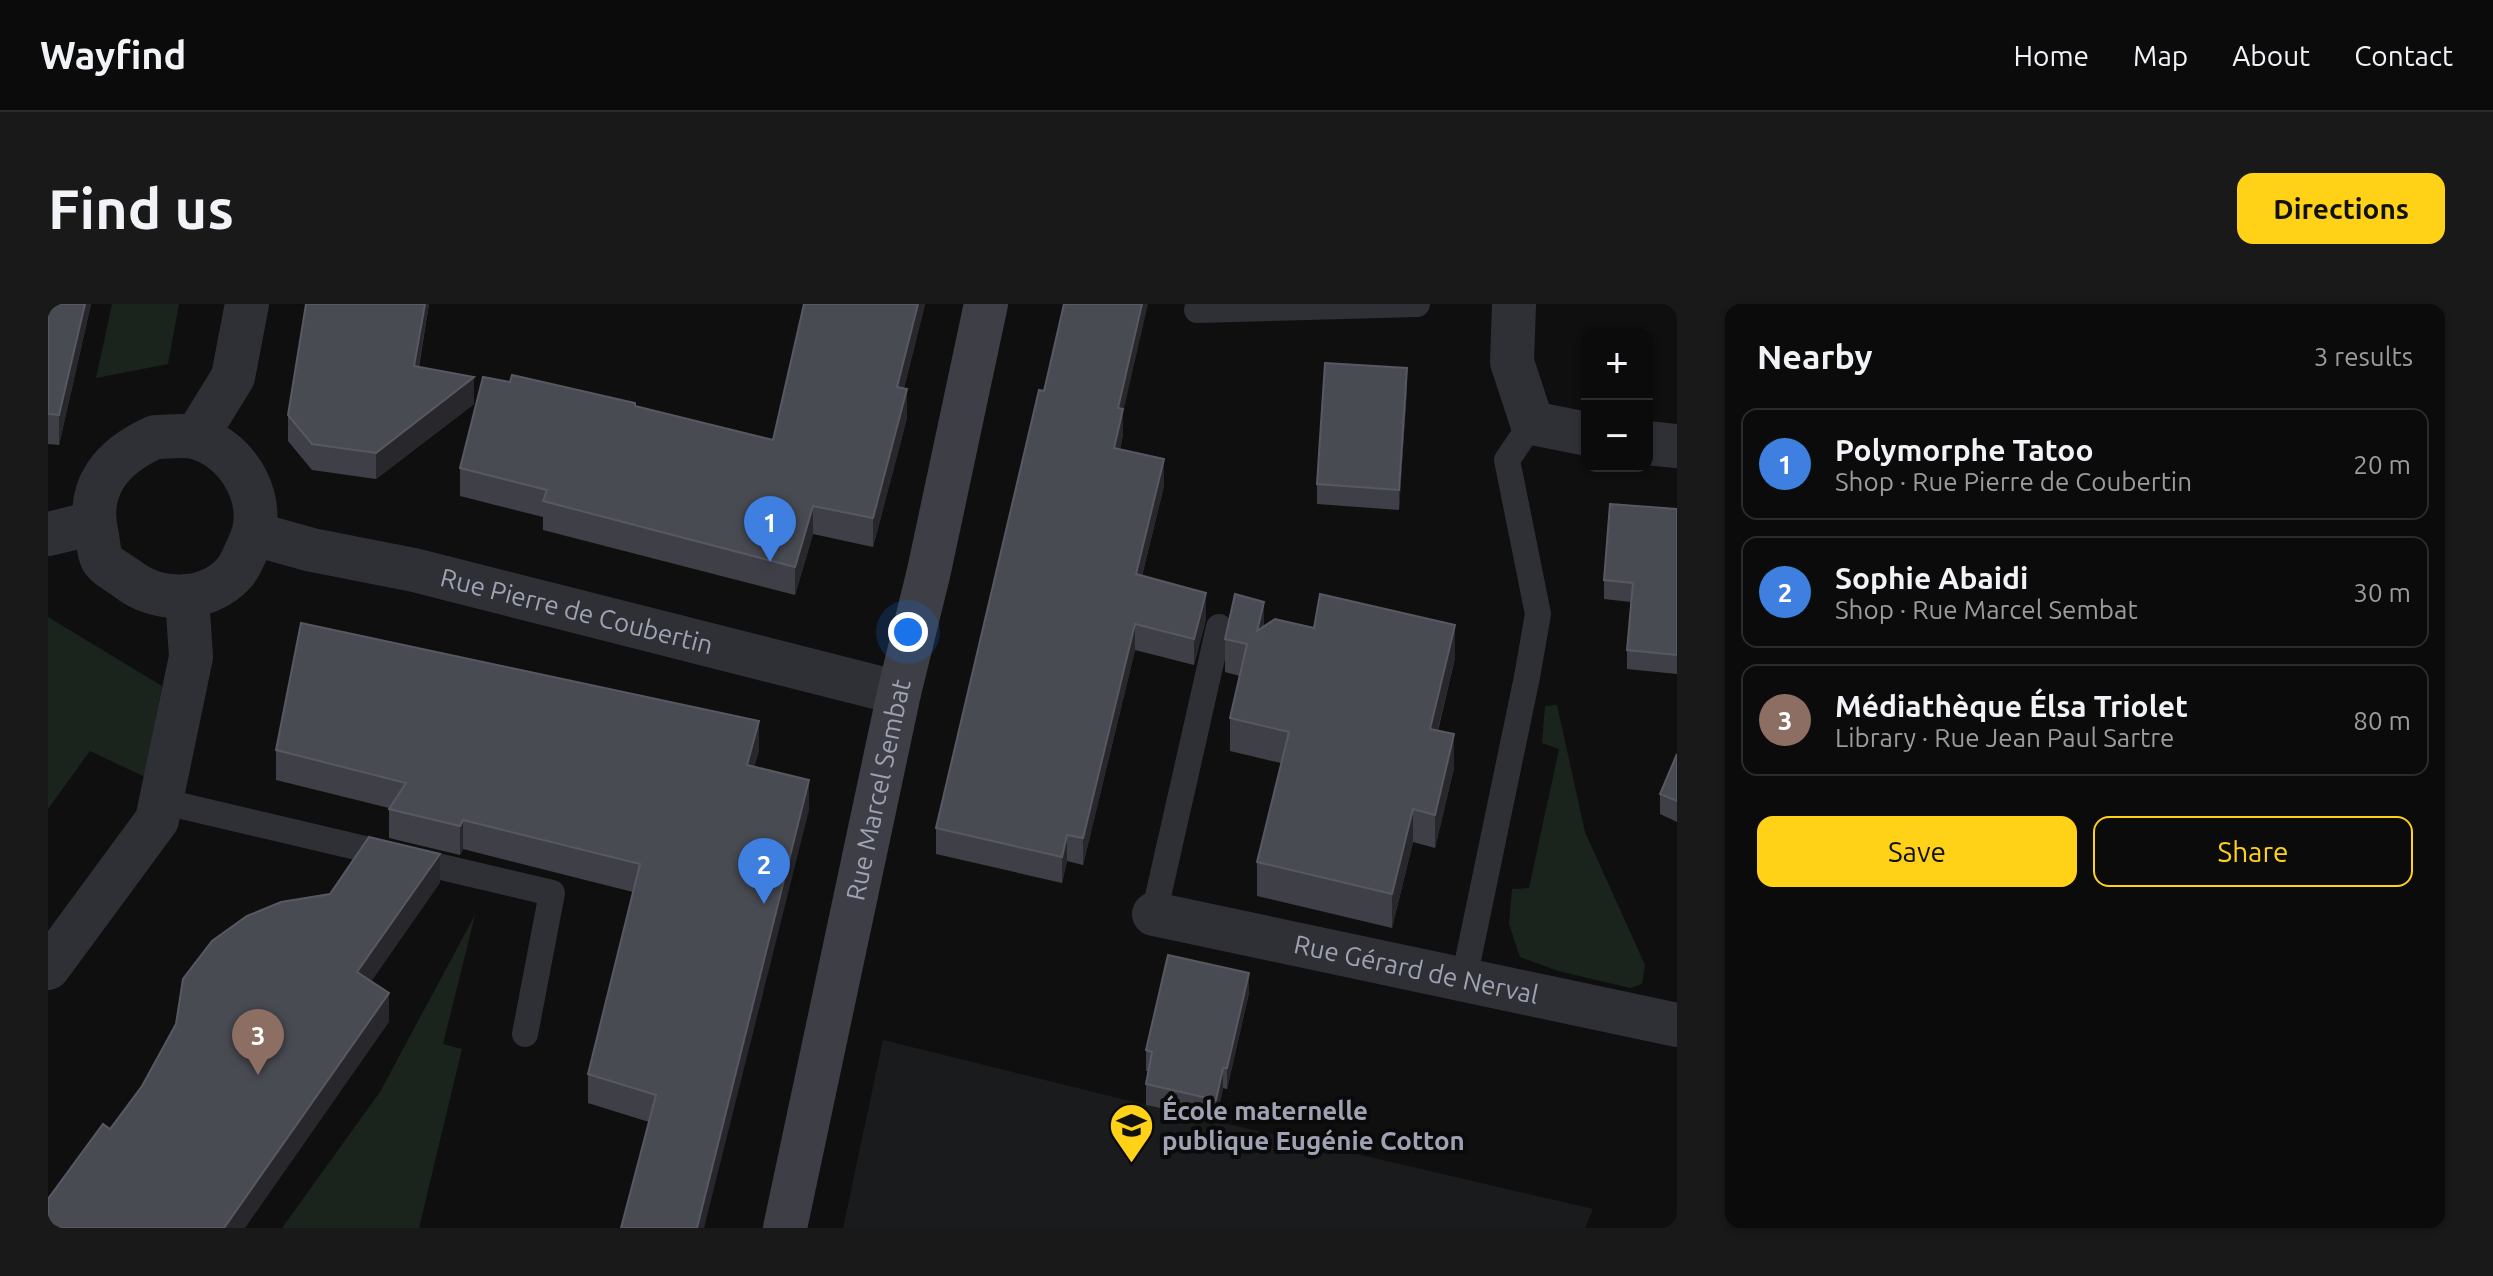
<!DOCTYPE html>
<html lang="en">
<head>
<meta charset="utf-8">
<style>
  body { margin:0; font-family:Ubuntu,sans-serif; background:#19191a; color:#f1f3f6 }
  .controls { position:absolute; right:24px; top:24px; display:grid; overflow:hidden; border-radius:16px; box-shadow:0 2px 6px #0004 }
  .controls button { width:72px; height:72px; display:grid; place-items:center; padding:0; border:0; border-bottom:2px solid #2b2b2d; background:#0b0b0c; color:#f1f3f6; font:40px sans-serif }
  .you { position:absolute; left:860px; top:328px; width:28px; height:28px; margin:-20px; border:6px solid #fff; border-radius:50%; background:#1a73e8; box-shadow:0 0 0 12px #1a73e833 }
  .badge { display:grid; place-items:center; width:52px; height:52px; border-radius:50%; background:#ffd218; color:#fff; font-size:26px; font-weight:700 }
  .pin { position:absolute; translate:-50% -66px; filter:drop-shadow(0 2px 4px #0008) }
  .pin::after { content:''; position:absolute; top:42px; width:28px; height:24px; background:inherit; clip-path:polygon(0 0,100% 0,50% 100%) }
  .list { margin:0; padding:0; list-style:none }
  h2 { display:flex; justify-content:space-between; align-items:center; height:104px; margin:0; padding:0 32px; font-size:34px }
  h2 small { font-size:26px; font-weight:400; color:#9a9b9d }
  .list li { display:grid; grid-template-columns:52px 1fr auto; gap:24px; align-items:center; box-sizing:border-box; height:112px; margin:0 16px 16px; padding:0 16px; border:2px solid #2b2b2d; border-radius:16px }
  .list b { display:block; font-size:30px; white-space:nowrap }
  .list p { margin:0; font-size:26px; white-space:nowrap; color:#9a9b9d }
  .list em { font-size:26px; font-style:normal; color:#9a9b9d }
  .actions { display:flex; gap:16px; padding:24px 32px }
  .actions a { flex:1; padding:18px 0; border:2px solid #ffd218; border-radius:16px; text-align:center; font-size:28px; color:#ffd218 }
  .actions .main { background:#ffd218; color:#111 }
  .map { position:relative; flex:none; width:1629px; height:924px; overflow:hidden; border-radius:16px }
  header { display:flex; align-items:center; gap:48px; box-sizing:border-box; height:112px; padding:0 40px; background:#0b0b0c; border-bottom:2px solid #2b2b2d }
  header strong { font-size:38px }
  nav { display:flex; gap:44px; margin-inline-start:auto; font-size:28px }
  .intro { display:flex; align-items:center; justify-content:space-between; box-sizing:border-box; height:192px; padding:0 48px }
  h1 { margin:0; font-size:56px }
  .button { padding:20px 36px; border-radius:16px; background:#ffd218; color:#111; font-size:28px; font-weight:700 }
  main { display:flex; gap:48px; padding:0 48px }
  aside { flex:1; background:#0b0b0c; border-radius:16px; box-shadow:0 2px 6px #0004 }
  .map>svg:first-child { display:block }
</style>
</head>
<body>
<header>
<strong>Wayfind</strong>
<nav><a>Home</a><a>Map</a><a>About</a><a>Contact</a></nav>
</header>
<div class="intro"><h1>Find us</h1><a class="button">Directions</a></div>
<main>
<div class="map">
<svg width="1629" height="924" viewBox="0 0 1629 924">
  <rect width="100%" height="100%" fill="#0f0f10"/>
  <polygon fill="#1a1b1d" points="835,736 1098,801 1545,905 1537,924 795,924"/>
  <g fill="#1b231d">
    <polygon points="64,0 131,0 120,60 48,74"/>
    <polygon points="0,313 114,382 97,473 42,447 0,505"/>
    <polygon points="1509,401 1537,528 1597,661 1594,680 1582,684 1510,667 1472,653 1461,620 1464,585 1481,584 1511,445 1494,439 1497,402"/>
    <polygon points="427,611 395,740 414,745 371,924 234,924 332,788"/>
  </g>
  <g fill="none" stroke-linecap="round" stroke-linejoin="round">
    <g stroke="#2f3036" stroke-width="26">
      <polyline points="1149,6 1369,0"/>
      <polyline points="113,497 504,589 477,730"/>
      <polyline points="1106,610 1171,323"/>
      <polyline points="1416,675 1479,373 1490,310 1459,156 1484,119"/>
    </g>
    <g stroke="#2f3036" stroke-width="44">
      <polyline points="1466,0 1464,58 1484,119 1539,130"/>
      <path d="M107,133c13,0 30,-3 43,1 42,13 71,65 51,107 -4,8 -8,20 -14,27 -28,32 -78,31 -109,6 -7,-5 -20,-12 -24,-19 -3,-6 -4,-17 -5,-23 -12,-50 16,-80 58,-99z"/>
      <polyline points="148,133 185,73 199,0"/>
      <polyline points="1599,139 1629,142"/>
      <polyline points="0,230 46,219"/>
      <path id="s1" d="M206,230l58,16 102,20 485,123"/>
      <path id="s2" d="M1106,610l523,111"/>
      <polyline points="0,664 109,516 143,353 139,292"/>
    </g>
    <path stroke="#3d3e46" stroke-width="44" id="s3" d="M737,924l114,-535 30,-122 57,-267"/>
  </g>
  <g fill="#3f4047">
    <polygon points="0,0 43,0 11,141 0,140"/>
    <polygon points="258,0 381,0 371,63 426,100 328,175 264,166 240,137 240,111"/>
    <polygon points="756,0 877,0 856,84 859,114 825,243 765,230 747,291 495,226 495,213 412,192 412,164 587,102 725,136"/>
    <polygon points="1359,84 1351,206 1269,200 1269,180"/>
    <polygon points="1075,109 1075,131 1072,145 1116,182 1094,272 1158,315 1146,361 1087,346 1035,561 1019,557 1014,579 888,550 888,524"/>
    <polygon points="1629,205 1629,370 1579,365 1579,346 1583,298 1556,295 1556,276"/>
    <polygon points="1216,322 1407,354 1390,427 1406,464 1387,544 1365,538 1344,624 1209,592 1209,558 1233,459 1182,447 1182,414 1192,372 1177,368 1177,335"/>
    <polygon points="228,446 711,446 706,463 761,506 601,818 540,799 540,770 585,588 415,545 412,551 341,534 341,504 228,476"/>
    <polygon points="1629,450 1629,518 1612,510 1612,490"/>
    <polygon points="1201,689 1179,785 1175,784 1168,816 1098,801 1098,780 1100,767 1098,767 1098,746"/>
  </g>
  <g fill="#28282c">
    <polygon points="37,0 43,0 11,141 11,111"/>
    <polygon points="377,0 381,0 366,88 366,62"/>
    <polygon points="870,0 877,0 849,111 849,83"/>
    <polygon points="1094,0 1100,0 1075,109 1075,131 1066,170 1066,144 1070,104"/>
    <polygon points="1359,64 1359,84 1351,206 1351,186"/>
    <polygon points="426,73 426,100 328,175 328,149"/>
    <polygon points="859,85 859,114 825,243 825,214"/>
    <polygon points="1116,155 1116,182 1088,296 1088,270"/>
    <polygon points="765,202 765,230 747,291 747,263"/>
    <polygon points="1158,289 1158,315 1146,361 1146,335"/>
    <polygon points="1216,298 1216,331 1209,327"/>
    <polygon points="1087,320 1087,346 1035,561 1035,534"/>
    <polygon points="1407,321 1407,354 1382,458 1382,425"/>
    <polygon points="711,417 711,446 699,490 699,461"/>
    <polygon points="1406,430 1406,464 1387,544 1387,511"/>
    <polygon points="761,476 761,506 656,924 649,924"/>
    <polygon points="1365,505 1365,538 1344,624 1344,590"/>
    <polygon points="415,516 415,545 412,551 412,522"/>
    <polygon points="1019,531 1019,557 1014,579 1014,553"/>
    <polygon points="392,550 392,579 309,698 309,668"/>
    <polygon points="1201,669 1201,689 1179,785 1179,764"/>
    <polygon points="341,689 341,718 197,924 176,924"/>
    <polygon points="1175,764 1175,784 1168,816 1168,796"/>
  </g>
  <g fill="#494b53" stroke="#575862" stroke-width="2">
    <polygon points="0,0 37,0 11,111 0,110"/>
    <polygon points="258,0 377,0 366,62 426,73 328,149 264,140 240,111"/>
    <polygon points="756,0 870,0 849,83 859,85 825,214 765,202 747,263 495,197 499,186 412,164 435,73 462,78 464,71 587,99 587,102 725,136"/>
    <polygon points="1016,0 1094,0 1070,104 1075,105 1066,144 1116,155 1088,270 1158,289 1146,335 1087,320 1035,534 1019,531 1014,553 888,524 991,86 996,87"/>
    <polygon points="1277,59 1359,64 1351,186 1269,180"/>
    <polygon points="1562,200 1629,205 1629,351 1579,346 1585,279 1556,276"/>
    <polygon points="1187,290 1216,298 1209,327 1227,315 1266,324 1272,290 1407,321 1382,425 1406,430 1387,511 1365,505 1344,590 1209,558 1241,428 1182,414 1199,340 1177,335"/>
    <polygon points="253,319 711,417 699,461 761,476 649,924 573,924 608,791 540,770 592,560 415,516 412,522 341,505 358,479 228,446"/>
    <polygon points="1629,450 1629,497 1612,490"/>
    <polygon points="321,533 392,550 309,668 341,689 176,924 0,924 0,895 55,820 62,825 94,782 128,720 135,675 164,637 199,612 233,598 282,590"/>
    <polygon points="1120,651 1201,669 1179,764 1175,764 1168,796 1098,780 1104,748 1098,746"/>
  </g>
  <defs>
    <symbol id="school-pin" viewBox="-11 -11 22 30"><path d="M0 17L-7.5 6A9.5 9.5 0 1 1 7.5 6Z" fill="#ffd218" stroke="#0a0a0b"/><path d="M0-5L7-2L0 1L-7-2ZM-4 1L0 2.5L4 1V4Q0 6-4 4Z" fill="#111"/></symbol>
  </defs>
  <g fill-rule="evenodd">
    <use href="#school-pin" x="1058" y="796" width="51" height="69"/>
  </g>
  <g text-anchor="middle" stroke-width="8" stroke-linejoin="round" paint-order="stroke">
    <g font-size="26" fill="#9ea2b3" stroke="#0a0a0b">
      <text dy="9" stroke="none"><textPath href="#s1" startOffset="332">Rue Pierre de Coubertin</textPath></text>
      <text dy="9" stroke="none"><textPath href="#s3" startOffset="448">Rue Marcel Sembat</textPath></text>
      <text dy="9" stroke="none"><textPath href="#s2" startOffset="268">Rue Gérard de Nerval</textPath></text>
    </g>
    <g font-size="26" font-weight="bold" fill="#9ea2b3" stroke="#0a0a0b" text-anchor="start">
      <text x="1114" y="816">École maternelle<tspan x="1114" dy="30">publique Eugénie Cotton</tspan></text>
    </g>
  </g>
</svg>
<div class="controls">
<button>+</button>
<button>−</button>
</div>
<div class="you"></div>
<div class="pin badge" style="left:722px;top:258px;background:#3f7fe0">1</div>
<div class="pin badge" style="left:716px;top:600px;background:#3f7fe0">2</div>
<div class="pin badge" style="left:210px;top:771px;background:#8d6e63">3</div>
</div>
<aside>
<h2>Nearby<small>3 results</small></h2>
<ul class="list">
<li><span class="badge" style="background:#3f7fe0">1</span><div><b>Polymorphe Tatoo</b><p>Shop · Rue Pierre de Coubertin</p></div><em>20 m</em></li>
<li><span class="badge" style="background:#3f7fe0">2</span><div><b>Sophie Abaidi</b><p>Shop · Rue Marcel Sembat</p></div><em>30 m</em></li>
<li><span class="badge" style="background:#8d6e63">3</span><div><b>Médiathèque Élsa Triolet</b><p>Library · Rue Jean Paul Sartre</p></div><em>80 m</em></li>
</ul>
<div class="actions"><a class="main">Save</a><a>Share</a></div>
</aside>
</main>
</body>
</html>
